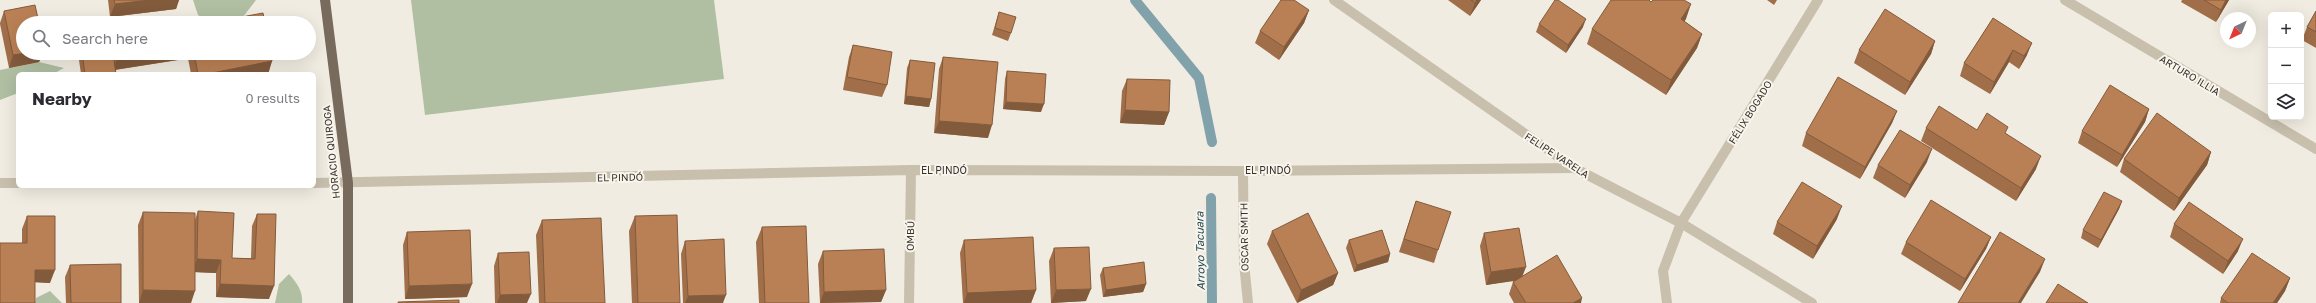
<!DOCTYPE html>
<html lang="en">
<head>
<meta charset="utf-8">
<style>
  body { margin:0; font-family:"Golos Text",sans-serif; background:#f7f7f7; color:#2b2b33 }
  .controls { position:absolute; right:12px; top:12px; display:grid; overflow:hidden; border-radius:6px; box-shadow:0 4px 16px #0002 }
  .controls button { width:36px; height:36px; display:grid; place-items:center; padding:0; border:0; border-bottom:1px solid #e1e1e2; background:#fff; color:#2b2b33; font:20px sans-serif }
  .compass { position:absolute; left:2220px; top:12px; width:36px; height:36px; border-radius:50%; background:#fff; box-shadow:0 4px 16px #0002; rotate:223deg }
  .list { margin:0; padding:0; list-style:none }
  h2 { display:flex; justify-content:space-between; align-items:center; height:52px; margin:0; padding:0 16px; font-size:17px }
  h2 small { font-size:13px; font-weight:400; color:#7c7c81 }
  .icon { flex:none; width:22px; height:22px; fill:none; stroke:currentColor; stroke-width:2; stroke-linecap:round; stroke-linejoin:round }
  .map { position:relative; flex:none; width:2316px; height:303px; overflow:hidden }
  .search { position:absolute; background:#fff; box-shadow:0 4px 16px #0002; left:16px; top:16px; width:300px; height:44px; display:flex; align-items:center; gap:10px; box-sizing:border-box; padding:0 14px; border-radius:22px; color:#7c7c81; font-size:15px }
  .panel { position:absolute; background:#fff; box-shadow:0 4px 16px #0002; left:16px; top:72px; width:300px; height:116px; border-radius:6px }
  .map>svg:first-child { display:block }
</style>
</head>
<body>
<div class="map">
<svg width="2316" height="303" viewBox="0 0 2316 303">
  <rect width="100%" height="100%" fill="#f1ece1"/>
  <g fill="#b0bfa2">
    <polygon points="193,0 256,0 243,17 232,23 210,23 198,15"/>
    <polygon points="411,0 714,0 724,79 425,115"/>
    <polygon points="39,62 64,68 53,74 18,74 18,93 0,100 0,70"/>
    <path d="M289,274c8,9 14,17 13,29h-27l4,-19z"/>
    <polygon points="50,291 62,303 35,303 36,298"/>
  </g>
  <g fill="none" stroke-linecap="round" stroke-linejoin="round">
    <g stroke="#82a2ab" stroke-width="10">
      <polyline points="1135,0 1199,78 1212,142"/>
      <polyline points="1211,198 1212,303"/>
    </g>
    <g stroke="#c8bfad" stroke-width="10">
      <polyline points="1334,0 1574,168 1681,223 1812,303"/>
      <polyline points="2065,0 2316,149"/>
      <polyline points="1243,171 1244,263 1248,303"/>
      <polyline points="0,183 18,183"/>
      <polyline points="314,183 911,170 1243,171 1574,168"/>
      <polyline points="909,303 911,170"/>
      <polyline points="1667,303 1663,271 1681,223 1818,0"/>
    </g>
    <polyline stroke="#786b5e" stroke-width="10" points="325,0 348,183 348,303"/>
  </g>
  <g fill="#a06e49">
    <polygon points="108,0 179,0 176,9 110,17"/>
    <polygon points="1448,0 1481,0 1470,16"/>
    <polygon points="1767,0 1777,0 1774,5"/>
    <polygon points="2182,0 2229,0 2216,22 2181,2"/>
    <polygon points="1651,2 1686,19 1684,21 1702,34 1697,48 1666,95 1587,44 1592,29"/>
    <polygon points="1309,10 1304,23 1279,60 1255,43 1260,31"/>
    <polygon points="4,11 23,53 43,53 39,62 9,68 0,24 0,23"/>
    <polygon points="2316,11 2316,48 2302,40 2307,27"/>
    <polygon points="999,12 1011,33 1008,41 992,35"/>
    <polygon points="1993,18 2027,55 2019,69 2009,62 1990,94 1960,76 1964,63"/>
    <polygon points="1539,24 1583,27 1566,53 1536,32"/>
    <polygon points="1935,41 1931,54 1905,95 1854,63 1859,50"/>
    <polygon points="853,45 887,85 882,97 843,90 849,57"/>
    <polygon points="82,53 187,53 184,59 115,70 116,74 81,74 79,60"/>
    <polygon points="187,53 271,53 272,61 268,74 191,74"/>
    <polygon points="943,57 988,138 934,133 939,69"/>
    <polygon points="910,60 931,99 929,107 904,104 907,68"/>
    <polygon points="1007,71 1041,112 1003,109 1005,79"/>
    <polygon points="1127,79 1169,112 1164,125 1120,123 1122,91"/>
    <polygon points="2149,109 2145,122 2117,167 2078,143 2082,131"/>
    <polygon points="1897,111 1892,123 1860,179 1802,146 1806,133"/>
    <polygon points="1926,128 1977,130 2006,134 2036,169 2016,201 1921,141"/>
    <polygon points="2211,152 2207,165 2174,211 2120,172 2124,159"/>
    <polygon points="1927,162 1905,198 1873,178 1878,165"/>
    <polygon points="1416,201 1438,250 1434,263 1399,252"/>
    <polygon points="2122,201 2119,209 2098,248 2081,238 2083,230"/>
    <polygon points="198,211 232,258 251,258 252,226 257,214 269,299 216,297 216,273 195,272 191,303 139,303 138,225 143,212 195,220"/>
    <polygon points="27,216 50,283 35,282 22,243 22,229"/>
    <polygon points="635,216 680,303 632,303 629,231"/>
    <polygon points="1837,219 1813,259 1773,234 1777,222"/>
    <polygon points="542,220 605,303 539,303 536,235"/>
    <polygon points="2174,224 2238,251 2223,274 2170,237"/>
    <polygon points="762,227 809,303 759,303 756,242"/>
    <polygon points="1272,231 1338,273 1333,285 1297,303 1267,244"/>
    <polygon points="407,232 467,297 405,299 403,245"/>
    <polygon points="1484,233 1522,276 1581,303 1514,303 1509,294 1513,282 1516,280 1486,285 1480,246"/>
    <polygon points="1991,237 1986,249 1960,291 1901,254 1906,242"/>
    <polygon points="964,240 1036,290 1031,303 963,303 960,253"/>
    <polygon points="1349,240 1390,254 1388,262 1354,272 1346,248"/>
    <polygon points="685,241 723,303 683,303 681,254"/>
    <polygon points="1054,248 1086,301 1051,303 1049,261"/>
    <polygon points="823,251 886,290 881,302 820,303 818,264"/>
    <polygon points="498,253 527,303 495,303 494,266"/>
    <polygon points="70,265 121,303 66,303 65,277"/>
    <polygon points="1103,268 1146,284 1143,292 1103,297 1100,275"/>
    <polygon points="2290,278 2285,291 2277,303 2220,303 2221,298"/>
  </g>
  <g fill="#825a3c">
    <polygon points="150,0 179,0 176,9 110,17 115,4"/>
    <polygon points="1477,0 1481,0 1470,16 1475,3"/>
    <polygon points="2226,0 2229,0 2216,22 2221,10"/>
    <polygon points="1691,4 1686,19 1676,34 1681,19"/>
    <polygon points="1309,10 1304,23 1279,60 1284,47"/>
    <polygon points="1586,19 1583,27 1566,53 1568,45"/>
    <polygon points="1702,34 1697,48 1666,95 1671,80"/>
    <polygon points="1935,41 1931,54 1905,95 1910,82"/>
    <polygon points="2032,43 2027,55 2019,69 2024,56"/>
    <polygon points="2013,50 2009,62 1990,94 1994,82"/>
    <polygon points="26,53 43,53 39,62 9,68 13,55"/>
    <polygon points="148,53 187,53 184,59 113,70 117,58"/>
    <polygon points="272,61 268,74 207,74"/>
    <polygon points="906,96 931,99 929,107 904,104"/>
    <polygon points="1006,102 1044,104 1041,112 1003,109"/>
    <polygon points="2149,109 2145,122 2117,167 2122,155"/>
    <polygon points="1125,110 1169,112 1164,125 1120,123"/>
    <polygon points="1897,111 1892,123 1860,179 1865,167"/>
    <polygon points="939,121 992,125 988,138 934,133"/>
    <polygon points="1932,149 1927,162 1905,198 1910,185"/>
    <polygon points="2211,152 2207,165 2174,211 2179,198"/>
    <polygon points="2041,156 2036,169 2016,201 2021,188"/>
    <polygon points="2122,201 2119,209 2098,248 2101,240"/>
    <polygon points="1842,206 1837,219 1813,259 1817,246"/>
    <polygon points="1991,237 1986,249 1960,291 1965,279"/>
    <polygon points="2243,239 2238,251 2223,274 2228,261"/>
    <polygon points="1390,254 1388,262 1354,272 1357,265"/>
    <polygon points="197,259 221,260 216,273 192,272"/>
    <polygon points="2045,259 2040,272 2021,303 2018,303"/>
    <polygon points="1526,267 1521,280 1486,285 1491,272"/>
    <polygon points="35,270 55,270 50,283 30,282"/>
    <polygon points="1338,273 1333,285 1297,303 1301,290"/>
    <polygon points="2290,278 2285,291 2277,303 2273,303"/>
    <polygon points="220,284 274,286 269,299 216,297"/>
    <polygon points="472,284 467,297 405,299 409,286"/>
    <polygon points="1146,284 1143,292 1103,297 1106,290"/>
    <polygon points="1091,289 1086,301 1051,303 1056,290"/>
    <polygon points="143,290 195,291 191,303 139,303"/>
    <polygon points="886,290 881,302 820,303 824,292"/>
    <polygon points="1036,290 1031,303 964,303 967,293"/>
    <polygon points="531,294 527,303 497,303 500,295"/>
    <polygon points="726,295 723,303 685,303 688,296"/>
    <polygon points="1582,298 1581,303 1573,303"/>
  </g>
  <g fill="#ba8055" stroke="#825a3c">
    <polygon points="114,0 150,0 115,4"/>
    <polygon points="1281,0 1294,0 1309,10 1284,47 1260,31"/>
    <polygon points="1471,0 1477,0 1475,3"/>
    <polygon points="1555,0 1558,0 1586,19 1568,45 1539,24"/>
    <polygon points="1611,0 1649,0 1651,2 1653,0 1684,0 1691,4 1681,19 1702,34 1671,80 1592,29"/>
    <polygon points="2204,0 2226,0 2221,10"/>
    <polygon points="35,5 39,23 23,23 23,53 26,53 13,55 4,11"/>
    <polygon points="1885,9 1935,41 1910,82 1859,50"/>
    <polygon points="2316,11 2316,32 2307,27"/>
    <polygon points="999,12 1016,17 1011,33 995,28"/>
    <polygon points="263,13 265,23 210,23"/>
    <polygon points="1993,18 2032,43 2024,56 2013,50 1994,82 1964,63"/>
    <polygon points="185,19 185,23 160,23"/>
    <polygon points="853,45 892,52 887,85 847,77"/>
    <polygon points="82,53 113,53 116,74 85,74"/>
    <polygon points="117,53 148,53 117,58"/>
    <polygon points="194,53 271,53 272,61 207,74 198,74"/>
    <polygon points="943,57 998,62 992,125 939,121"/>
    <polygon points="910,60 935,63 931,99 906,96"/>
    <polygon points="1007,71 1046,74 1044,104 1006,102"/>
    <polygon points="1838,77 1897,111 1865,167 1806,133"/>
    <polygon points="1127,79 1170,80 1169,112 1125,110"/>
    <polygon points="2110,85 2149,109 2122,155 2082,131"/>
    <polygon points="1939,106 1977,130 1987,113 2008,127 2005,133 2041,156 2021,188 1926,128"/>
    <polygon points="2157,113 2211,152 2179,198 2124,159"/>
    <polygon points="1900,130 1932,149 1910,185 1878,165"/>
    <polygon points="1802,182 1842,206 1817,246 1777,222"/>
    <polygon points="2104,192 2122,201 2101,240 2083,230"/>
    <polygon points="1931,200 1991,237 1965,279 1906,242"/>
    <polygon points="1416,201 1451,212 1438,250 1404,239"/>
    <polygon points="2189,202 2243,239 2228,261 2174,224"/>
    <polygon points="198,211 234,213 232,258 255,259 257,214 276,214 274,286 220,284 221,260 197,259"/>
    <polygon points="143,212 195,213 195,291 143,290"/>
    <polygon points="1308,213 1338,273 1301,290 1272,231"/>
    <polygon points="677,215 680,303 638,303 635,216"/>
    <polygon points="27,216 55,216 55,270 35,270 35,303 0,303 0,243 27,243"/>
    <polygon points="601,218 605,303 545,303 542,220"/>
    <polygon points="806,226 809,303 765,303 762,227"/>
    <polygon points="1519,228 1526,267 1491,272 1484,233"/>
    <polygon points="470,230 472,284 409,286 407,232"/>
    <polygon points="1382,230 1390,254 1357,265 1349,240"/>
    <polygon points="2000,232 2045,259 2018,303 1958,303"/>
    <polygon points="1033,237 1036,290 967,293 964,240"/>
    <polygon points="724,239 726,295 688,296 685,241"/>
    <polygon points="1089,247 1091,289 1056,290 1054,248"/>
    <polygon points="884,249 886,290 824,292 823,251"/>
    <polygon points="529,252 531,294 500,295 498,253"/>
    <polygon points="2252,253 2290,278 2273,303 2228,303 2221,298"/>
    <polygon points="1557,255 1582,298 1573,303 1526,303 1513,282"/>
    <polygon points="1144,262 1146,284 1106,290 1103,268"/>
    <polygon points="121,264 121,303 71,303 70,265"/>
    <polygon points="2058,284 2088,303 2046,303"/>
    <polygon points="459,300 459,303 398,303 398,302"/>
  </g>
  <g text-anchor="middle" stroke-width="4" stroke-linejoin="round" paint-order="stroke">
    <g font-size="10" fill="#37312b" stroke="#f9f5ed">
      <text transform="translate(2190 75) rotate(31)" y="4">ARTURO ILLIA</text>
      <text transform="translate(1750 112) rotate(-58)" y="4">FÉLIX BOGADO</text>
      <text transform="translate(331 152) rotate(-96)" y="4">HORACIO QUIROGA</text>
      <text transform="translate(1557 155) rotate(33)" y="4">FELIPE VARELA</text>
      <text x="944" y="174">EL PINDÓ</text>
      <text x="1268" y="174">EL PINDÓ</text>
      <text transform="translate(620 177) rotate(-1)" y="4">EL PINDÓ</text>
      <text transform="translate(910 236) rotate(-89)" y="4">OMBÚ</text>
      <text transform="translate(1244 237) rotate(-91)" y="4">OSCAR SMITH</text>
    </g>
    <g font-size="11" font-style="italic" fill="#244955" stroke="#f9f5ed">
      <text transform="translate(1200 251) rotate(-91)" y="4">Arroyo Tacuara</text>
    </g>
  </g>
</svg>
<div class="controls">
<button>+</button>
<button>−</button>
<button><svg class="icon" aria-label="layers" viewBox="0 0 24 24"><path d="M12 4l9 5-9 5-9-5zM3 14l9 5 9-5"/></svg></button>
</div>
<svg class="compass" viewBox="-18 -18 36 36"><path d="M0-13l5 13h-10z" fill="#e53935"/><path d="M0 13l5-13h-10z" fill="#7c7c81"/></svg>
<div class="search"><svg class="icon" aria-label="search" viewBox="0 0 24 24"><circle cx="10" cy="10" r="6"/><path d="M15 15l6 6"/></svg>Search here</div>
<section class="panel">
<h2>Nearby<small>0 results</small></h2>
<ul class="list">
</ul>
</section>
</div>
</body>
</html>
